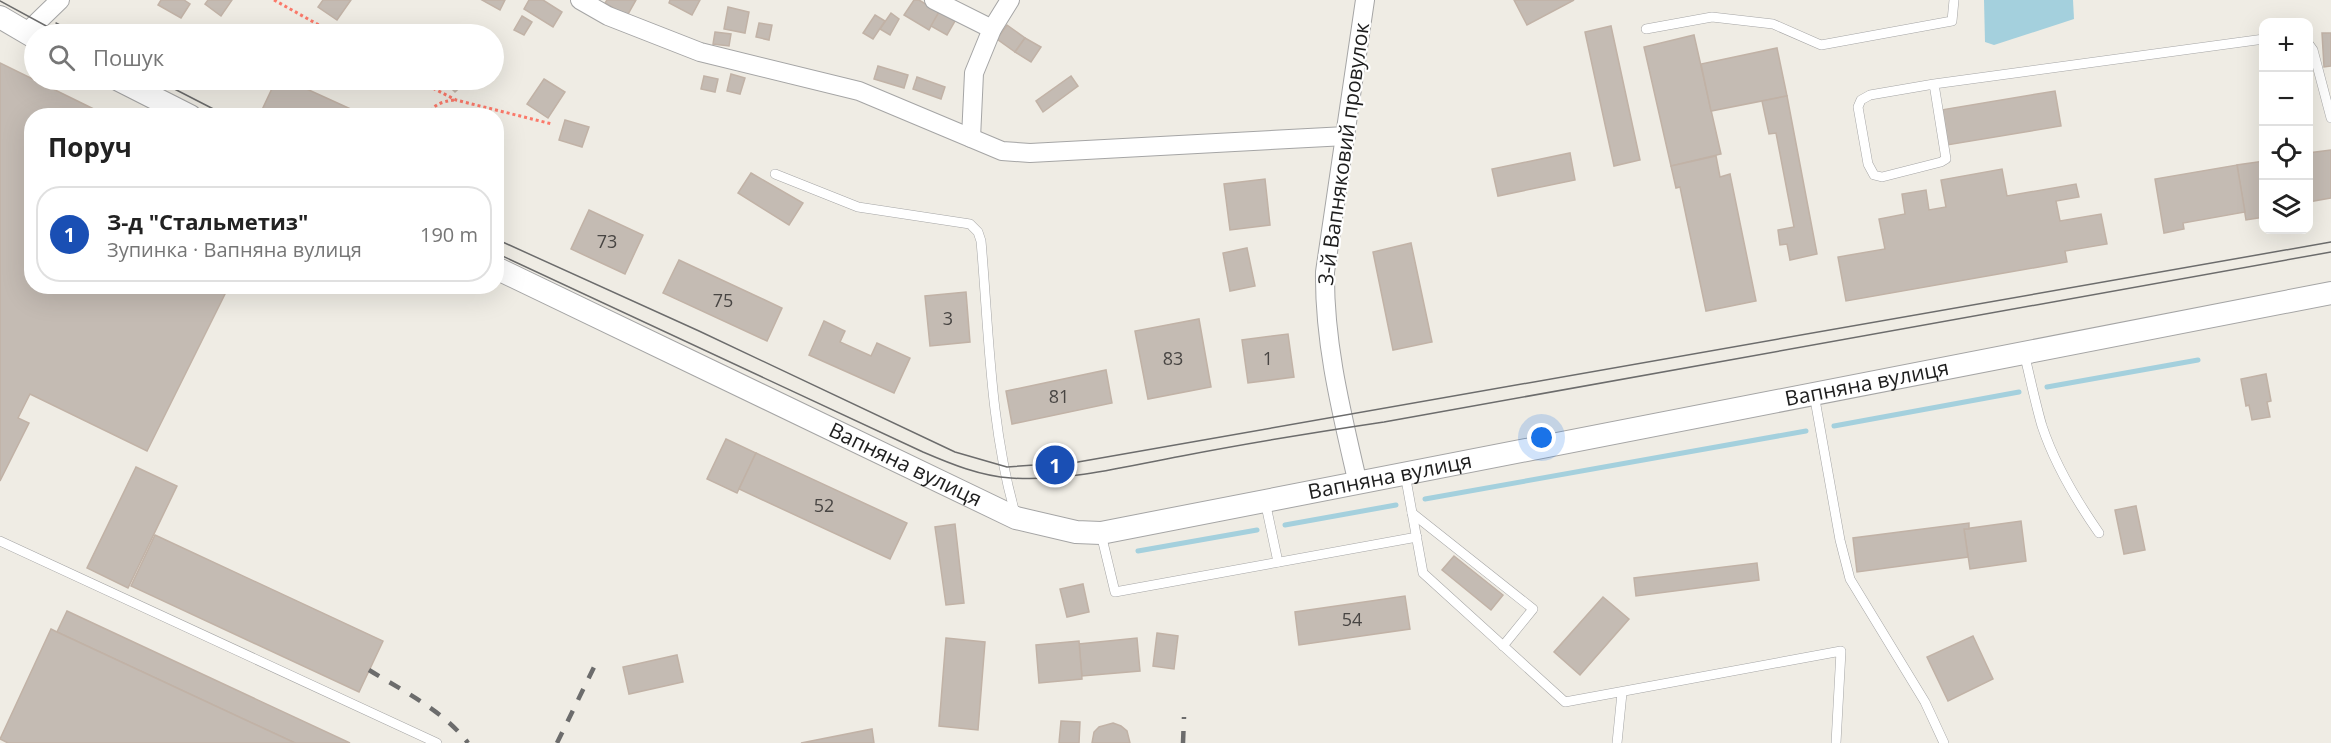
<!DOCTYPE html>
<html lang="uk">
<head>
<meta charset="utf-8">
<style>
  body { margin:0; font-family:"Open Sans",sans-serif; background:#f6f6f6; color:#222 }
  .controls { position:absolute; right:18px; top:18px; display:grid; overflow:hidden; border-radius:12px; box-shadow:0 6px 24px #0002 }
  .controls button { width:54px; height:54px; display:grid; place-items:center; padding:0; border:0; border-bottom:2px solid #e0e0e0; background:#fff; color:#222; font:30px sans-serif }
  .you { position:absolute; left:1542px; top:438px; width:21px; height:21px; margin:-15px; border:4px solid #fff; border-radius:50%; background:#1a73e8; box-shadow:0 0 0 9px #1a73e833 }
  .badge { display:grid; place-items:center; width:39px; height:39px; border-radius:50%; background:#c00; color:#fff; font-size:20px; font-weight:700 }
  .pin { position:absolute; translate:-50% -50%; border:3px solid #fff; box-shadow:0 2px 6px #0006 }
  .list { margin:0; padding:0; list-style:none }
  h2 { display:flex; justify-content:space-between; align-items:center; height:78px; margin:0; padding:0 24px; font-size:26px }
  h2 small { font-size:20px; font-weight:400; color:#767676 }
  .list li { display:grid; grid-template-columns:39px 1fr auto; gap:18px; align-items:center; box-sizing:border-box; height:96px; margin:0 12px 12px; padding:0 12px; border:2px solid #e0e0e0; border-radius:24px }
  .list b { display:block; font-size:22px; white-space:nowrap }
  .list p { margin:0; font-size:20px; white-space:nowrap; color:#767676 }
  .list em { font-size:20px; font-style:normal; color:#767676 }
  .icon { flex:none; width:33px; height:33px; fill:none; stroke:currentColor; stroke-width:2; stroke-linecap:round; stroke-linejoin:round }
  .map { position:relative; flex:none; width:2331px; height:743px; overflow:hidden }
  .search { position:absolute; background:#fff; box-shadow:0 6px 24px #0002; left:24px; top:24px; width:480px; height:66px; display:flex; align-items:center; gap:15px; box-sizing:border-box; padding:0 21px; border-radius:33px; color:#767676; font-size:22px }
  .panel { position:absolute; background:#fff; box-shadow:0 6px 24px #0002; left:24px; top:108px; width:480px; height:186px; border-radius:24px }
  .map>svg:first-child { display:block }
</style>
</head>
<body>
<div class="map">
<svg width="2331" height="743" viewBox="0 0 2331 743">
  <rect width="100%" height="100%" fill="#efece4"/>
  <polygon fill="#a4d0dd" points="1984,0 2073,0 2074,19 1994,45 1985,42"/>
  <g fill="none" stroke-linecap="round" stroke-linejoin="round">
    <g stroke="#a4d0dd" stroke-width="5">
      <polyline points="2047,387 2198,360"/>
      <polyline points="1834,426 2019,392"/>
      <polyline points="1425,499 1806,431"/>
      <polyline points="1285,525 1396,505"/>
      <polyline points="1138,551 1257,530"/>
    </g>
  </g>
  <g fill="#c4bbb3" stroke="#c1b2a6" stroke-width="1.5">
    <polygon points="161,0 184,0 190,4 181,18 158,5"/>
    <polygon points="208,0 232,0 221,16 205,4"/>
    <polygon points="323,0 351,0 337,20 318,7"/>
    <polygon points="482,0 505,0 500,10"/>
    <polygon points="529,0 543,0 562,12 553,27 524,9"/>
    <polygon points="607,0 636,0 627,16 605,3"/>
    <polygon points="670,0 700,0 692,15 669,3"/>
    <polygon points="914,0 919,0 939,12 929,30 904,15"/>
    <polygon points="1514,0 1574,0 1527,25"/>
    <polygon points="728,7 749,12 745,33 724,29"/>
    <polygon points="939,12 955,21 947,35 931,26"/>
    <polygon points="891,13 899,19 890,35 880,29"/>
    <polygon points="875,15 885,21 873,39 863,33"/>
    <polygon points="522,16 532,22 524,35 514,30"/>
    <polygon points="759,23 772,25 769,40 756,37"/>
    <polygon points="1007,25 1025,38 1015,52 997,39"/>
    <polygon points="395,26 409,34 389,34"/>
    <polygon points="1611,26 1640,160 1614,166 1585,32"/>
    <polygon points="715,32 731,34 729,46 713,44"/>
    <polygon points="2322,33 2331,33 2331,66 2324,67"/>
    <polygon points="1694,35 1721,154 1671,166 1644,47"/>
    <polygon points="1025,38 1041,47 1031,62 1015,52"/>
    <polygon points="1777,48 1787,96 1711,111 1701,64"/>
    <polygon points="0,63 108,116 32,116 32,286 229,286 147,451 30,394 18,418 29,423 0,481"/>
    <polygon points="878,66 908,75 904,88 874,79"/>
    <polygon points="731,74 745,78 740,94 727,91"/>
    <polygon points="704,76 718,79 715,92 701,89"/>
    <polygon points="1071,76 1078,86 1043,112 1036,101"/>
    <polygon points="917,77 945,87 941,99 913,89"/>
    <polygon points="544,79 565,92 548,118 527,104"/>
    <polygon points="192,80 216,80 212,89"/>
    <polygon points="276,80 287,80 366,116 269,116 261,112"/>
    <polygon points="447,80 468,80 455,92 445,82"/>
    <polygon points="2055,91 2061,126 1947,145 1941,110"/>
    <polygon points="1787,96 1817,254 1790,260 1787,244 1780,245 1778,230 1794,227 1776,133 1769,134 1762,101"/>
    <polygon points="565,120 589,127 582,147 559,140"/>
    <polygon points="2331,150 2331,198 2308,202 2308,153"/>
    <polygon points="1570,153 1575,180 1498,196 1492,169"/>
    <polygon points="1716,156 1720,177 1730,174 1756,301 1706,311 1680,187 1676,188 1671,166"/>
    <polygon points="2264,161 2264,217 2246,220 2237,165"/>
    <polygon points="2237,165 2245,212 2183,223 2184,229 2164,233 2155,179"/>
    <polygon points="2002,169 2007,196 2076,184 2079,197 2056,201 2060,221 2101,214 2107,244 2065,251 2067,262 1846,301 1838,257 1885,249 1879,219 1905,214 1902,194 1926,190 1929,210 1946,207 1941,180"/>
    <polygon points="751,173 803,203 789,225 738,193"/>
    <polygon points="1265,179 1270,225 1230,230 1224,184"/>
    <polygon points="589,210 643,235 625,274 571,249"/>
    <polygon points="1411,243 1432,342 1393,350 1373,252"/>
    <polygon points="1247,248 1255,286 1230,291 1223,253"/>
    <polygon points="679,260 782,308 767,341 663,293"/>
    <polygon points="966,292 970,342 930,346 925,296"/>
    <polygon points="1199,319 1211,387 1148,399 1135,331"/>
    <polygon points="824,321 845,331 840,342 871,356 877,343 910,358 894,393 809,355"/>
    <polygon points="1288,334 1294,377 1248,383 1242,340"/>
    <polygon points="1106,370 1112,403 1012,424 1006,391"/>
    <polygon points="2266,374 2271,401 2267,402 2270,417 2252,420 2249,405 2246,406 2241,379"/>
    <polygon points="726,439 756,453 737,493 707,479"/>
    <polygon points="756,453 907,523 890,559 739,489"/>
    <polygon points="136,467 177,486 128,588 87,568"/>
    <polygon points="2136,506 2145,550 2124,554 2115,510"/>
    <polygon points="2021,521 2026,561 1970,569 1964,529"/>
    <polygon points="1969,523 1969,529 1964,529 1968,557 1857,572 1853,538"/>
    <polygon points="955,524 964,603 946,605 935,527"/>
    <polygon points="155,535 383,641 359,692 131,586"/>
    <polygon points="1454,556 1503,595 1491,610 1442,570"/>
    <polygon points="1757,563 1759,580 1636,596 1634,578"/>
    <polygon points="1083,584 1089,612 1067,617 1060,589"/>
    <polygon points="1405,596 1410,629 1299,645 1295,612"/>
    <polygon points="1603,597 1629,619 1580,675 1554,652"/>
    <polygon points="67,611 350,743 295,743 57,632"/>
    <polygon points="51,629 57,632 295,743 8,743 0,739"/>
    <polygon points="1157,633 1178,636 1174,669 1153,666"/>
    <polygon points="1973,636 1993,679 1948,701 1927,657"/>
    <polygon points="946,638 985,642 978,730 939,726"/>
    <polygon points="1137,638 1140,671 1082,676 1079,644"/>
    <polygon points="1079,641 1082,679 1039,683 1036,645"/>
    <polygon points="677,655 683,682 629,694 623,667"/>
    <polygon points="1061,721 1080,722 1079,743 1059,743"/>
    <polygon points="1113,723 1121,726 1127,731 1130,743 1092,743 1094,732 1099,727"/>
    <polygon points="872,729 874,743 801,743"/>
  </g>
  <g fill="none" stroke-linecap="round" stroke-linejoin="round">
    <defs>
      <g id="service">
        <polyline points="1646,29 1712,17 1773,24 1821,45 1952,21 1954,0"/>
        <polyline points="2308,43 2313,50 2331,118"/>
        <polyline points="1934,84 1946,159 1941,162 1882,177 1874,175 1868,164 1858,107 1861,100 1870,95 1934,84 2264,39"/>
        <path d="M775,174l83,33 112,17 8,8 3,9c8,91 9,184 34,272"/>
        <path d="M2024,353c6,24 11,49 18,73 13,39 34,74 57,107"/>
        <polyline points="1814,394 1840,540 1850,579 1925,702 1944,743"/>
        <polyline points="1405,474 1423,573 1565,702 1841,651 1836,743"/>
        <polyline points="1265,501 1278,562"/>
        <polyline points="1412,513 1533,609 1503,646"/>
        <polyline points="1101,534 1115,592 1417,537"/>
        <polyline points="0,541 437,743"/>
        <polyline points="1617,743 1622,693"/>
      </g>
      <g id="minor">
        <polyline points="580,0 608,16 700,52 859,91 1002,151 1030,153 1346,136"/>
        <polyline points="934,0 992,29"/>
        <polyline points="26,33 60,0"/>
        <polyline points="971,138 974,73 992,29 1010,0"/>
        <path d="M1358,484c-16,-70 -34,-140 -33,-212l40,-272"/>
      </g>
      <g id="tertiary">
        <polyline points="0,17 34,37"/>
        <polyline points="119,80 190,116"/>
        <path id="s1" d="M496,268l520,250 60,14 25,1 1230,-240"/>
      </g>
    </defs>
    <use href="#service" stroke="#a5a5a5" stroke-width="10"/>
    <use href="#minor" stroke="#a5a5a5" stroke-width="20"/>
    <use href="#tertiary" stroke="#a5a5a5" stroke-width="24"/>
    <g stroke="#fb796a" stroke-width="3" stroke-dasharray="3 3" stroke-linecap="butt">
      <polyline points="274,0 335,34"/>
      <polyline points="417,80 456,100 552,124"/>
      <path d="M427,116c7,-12 14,-14 27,-16"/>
    </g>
    <use href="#service" stroke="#fff" stroke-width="9"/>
    <use href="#minor" stroke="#fff" stroke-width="18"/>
    <use href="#tertiary" stroke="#fff" stroke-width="22"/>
    <g stroke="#6c6c6c" stroke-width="1.5">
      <polyline points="0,1 61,34"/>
      <polyline points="56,23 77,34"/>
      <polyline points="157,80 227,116"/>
      <polyline points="496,239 699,331 955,452 1007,467 1078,462 2331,242"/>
      <path d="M496,253l427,199c28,12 57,24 88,26 57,4 115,-12 171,-22 67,-13 135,-24 202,-34l947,-170"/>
    </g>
    <g stroke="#6c6c6c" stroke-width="4.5" stroke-dasharray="12 12" stroke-linecap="butt">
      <path d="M369,670c34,21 75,41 99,73"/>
      <polyline points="557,743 598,659"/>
      <polyline points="1183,743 1184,717"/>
    </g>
  </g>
  <g text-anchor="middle" stroke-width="4.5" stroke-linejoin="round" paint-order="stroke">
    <g font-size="18" fill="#484543">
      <text x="607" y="248">73</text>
      <text x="723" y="307">75</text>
      <text x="948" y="325">3</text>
      <text x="1173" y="365">83</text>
      <text x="1268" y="365">1</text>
      <text x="1059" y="403">81</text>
      <text x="824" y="512">52</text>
      <text x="1352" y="626">54</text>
    </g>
    <g font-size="21" fill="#1e1e1e" stroke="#fff">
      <text transform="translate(1344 154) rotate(-82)" y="7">3-й Вапняковий провулок</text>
      <text dy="7" stroke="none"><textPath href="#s1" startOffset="1444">Вапняна вулиця</textPath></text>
      <text dy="7" stroke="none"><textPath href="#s1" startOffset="454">Вапняна вулиця</textPath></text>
      <text dy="7" stroke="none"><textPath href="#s1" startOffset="958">Вапняна вулиця</textPath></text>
    </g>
  </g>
</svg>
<div class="controls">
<button>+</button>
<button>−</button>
<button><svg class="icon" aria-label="locate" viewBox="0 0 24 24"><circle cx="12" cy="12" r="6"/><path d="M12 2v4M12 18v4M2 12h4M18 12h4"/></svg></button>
<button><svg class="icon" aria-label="layers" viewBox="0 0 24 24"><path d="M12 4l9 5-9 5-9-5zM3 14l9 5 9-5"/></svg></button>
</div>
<div class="you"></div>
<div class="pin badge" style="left:1055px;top:465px;background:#1a4fb4">1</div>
<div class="search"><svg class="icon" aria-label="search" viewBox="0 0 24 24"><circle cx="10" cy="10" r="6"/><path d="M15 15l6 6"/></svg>Пошук</div>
<section class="panel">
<h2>Поруч<small></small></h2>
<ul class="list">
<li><span class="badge" style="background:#1a4fb4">1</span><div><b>З-д &quot;Стальметиз&quot;</b><p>Зупинка · Вапняна вулиця</p></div><em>190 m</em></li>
</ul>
</section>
</div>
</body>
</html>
